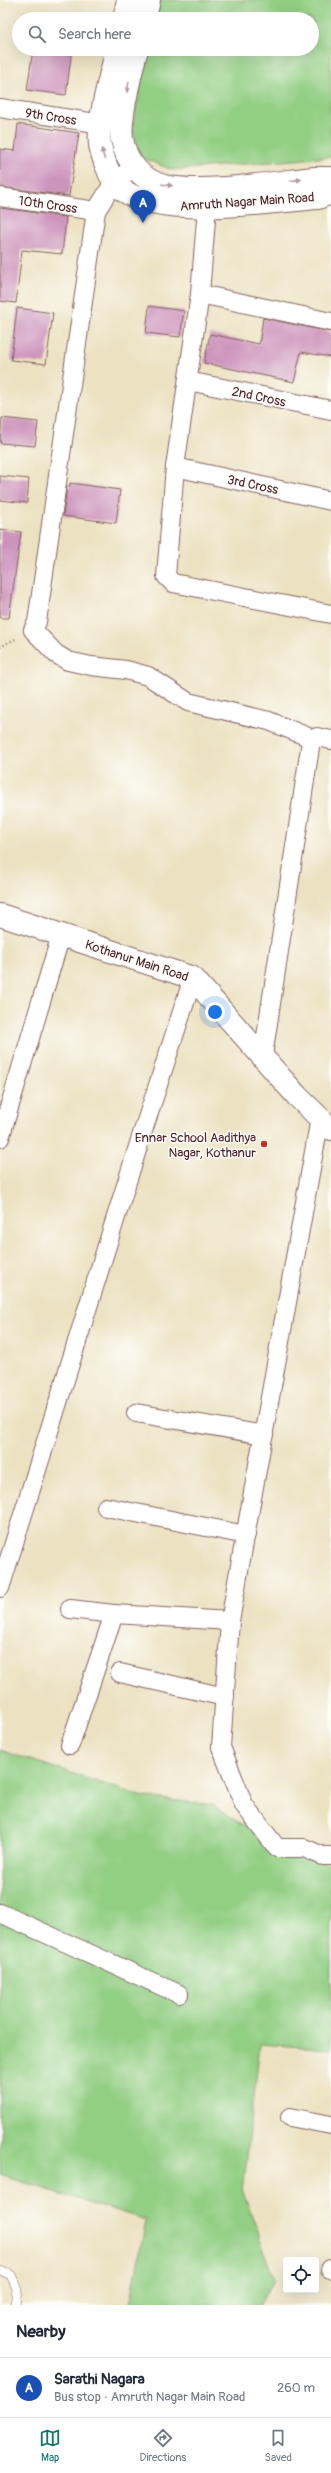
<!DOCTYPE html>
<html lang="en">
<head>
<meta charset="utf-8">
<style>
  body { margin:0; font-family:Pangolin,sans-serif; background:#f6f6f7; color:#1f2937 }
  .controls { position:absolute; right:12px; bottom:12px; display:grid; overflow:hidden; border-radius:4px; box-shadow:0 4px 16px #0002 }
  .controls button { width:36px; height:36px; display:grid; place-items:center; padding:0; border:0; border-bottom:1px solid #e0e1e3; background:#fff; color:#1f2937; font:20px sans-serif }
  .you { position:absolute; left:215px; top:1012px; width:14px; height:14px; margin:-10px; border:3px solid #fff; border-radius:50%; background:#1a73e8; box-shadow:0 0 0 6px #1a73e833 }
  .badge { display:grid; place-items:center; width:26px; height:26px; border-radius:50%; background:#0f766e; color:#fff; font-size:13px; font-weight:700 }
  .pin { position:absolute; translate:-50% -33px; filter:drop-shadow(0 1px 2px #0008) }
  .pin::after { content:''; position:absolute; top:21px; width:14px; height:12px; background:inherit; clip-path:polygon(0 0,100% 0,50% 100%) }
  .list { margin:0; padding:0; list-style:none }
  h2 { display:flex; justify-content:space-between; align-items:center; height:52px; margin:0; padding:0 16px; font-size:17px }
  h2 small { font-size:13px; font-weight:400; color:#747a83 }
  .list li { display:grid; grid-template-columns:26px 1fr auto; gap:12px; align-items:center; box-sizing:border-box; height:60px; padding:0 16px; border-top:1px solid #e0e1e3 }
  .list b { display:block; font-size:15px; white-space:nowrap }
  .list p { margin:0; font-size:13px; white-space:nowrap; color:#747a83 }
  .list em { font-size:13px; font-style:normal; color:#747a83 }
  .icon { flex:none; width:22px; height:22px; fill:none; stroke:currentColor; stroke-width:2; stroke-linecap:round; stroke-linejoin:round }
  .map { position:relative; flex:none; width:331px; height:2305px; overflow:hidden }
  .search { position:absolute; background:#fff; box-shadow:0 4px 16px #0002; left:12px; right:12px; top:12px; height:44px; display:flex; align-items:center; gap:10px; box-sizing:border-box; padding:0 14px; border-radius:22px; color:#747a83; font-size:15px }
  .sheet { height:112px; background:#fff }
  nav { display:flex; justify-content:space-around; align-items:center; box-sizing:border-box; height:56px; border-top:1px solid #e0e1e3; background:#fff; font-size:11px; color:#747a83 }
  nav a { display:grid; justify-items:center; gap:2px }
  nav .on { color:#0f766e }
  .map>svg:first-child { display:block }
</style>
</head>
<body>
<div class="map">
<svg width="331" height="2305" viewBox="0 0 331 2305">
  <rect width="100%" height="100%" fill="#fdfcf7"/>
  <filter id="ink" filterUnits="userSpaceOnUse"><feTurbulence type="fractalNoise" baseFrequency=".025" numOctaves="2"/><feDisplacementMap in="SourceGraphic" scale="8" xChannelSelector="R" yChannelSelector="G"/><feConvolveMatrix kernelMatrix="1 2 1 2 8 2 1 2 1" color-interpolation-filters="sRGB"/></filter>
  <filter id="wash" filterUnits="userSpaceOnUse"><feTurbulence type="fractalNoise" baseFrequency=".012" numOctaves="4" result="noise"/><feDisplacementMap in="SourceGraphic" scale="16" xChannelSelector="R" yChannelSelector="G"/><feGaussianBlur stdDeviation="0.9" result="paint"/><feColorMatrix in="noise" values="0 0 0 0 0 0 0 0 0 0 0 0 0 0 0 0 0 1.4 0 .05"/><feComposite in="paint" operator="in"/></filter>
  <g filter="url(#wash)">
    <rect width="100%" height="100%" fill="#ece2c2"/>
    <g fill="#92ce83" stroke="#6e7657">
      <polygon points="159,0 331,0 331,157 172,170 141,157 132,128 149,49 312,49 312,19 155,19"/>
      <polygon points="0,1750 144,1797 213,1805 277,1848 331,1864 331,2049 260,2044 243,2191 274,2280 260,2305 130,2305 146,2220 0,2175"/>
    </g>
    <g id="blocks">
      <g fill="#cc93bb">
        <polygon points="33,49 72,49 66,95 27,90"/>
        <polygon points="18,124 79,133 69,196 0,187 0,149 15,151"/>
        <polygon points="0,208 66,217 62,254 22,250 16,303 0,301"/>
        <polygon points="149,306 184,311 180,337 146,333"/>
        <polygon points="17,308 53,313 46,364 11,360"/>
        <polygon points="263,318 331,332 331,357 301,352 294,382 204,363 210,334 259,344"/>
        <polygon points="2,418 38,422 35,446 0,443"/>
        <polygon points="0,476 29,479 27,503 0,500"/>
        <polygon points="70,483 120,490 116,523 63,516 67,486 70,486"/>
        <polygon points="0,529 21,532 9,618 0,618"/>
      </g>
    </g>
  </g>
  <g filter="url(#ink)">
    <use href="#blocks" fill-opacity="0" stroke="#836360" stroke-width="1"/>
    <g fill="none" stroke-linecap="round" stroke-linejoin="round">
      <defs>
        <polyline id="lane" points="0,2270 11,2275 17,2289 15,2305"/>
        <g id="street">
          <polyline points="0,108 102,124"/>
          <polyline points="134,167 114,182 96,211 37,622 33,630 56,654 68,661 91,666 126,670 148,676 188,702 269,721 313,739 317,737 331,740"/>
          <polyline points="0,197 96,211"/>
          <polyline points="207,207 200,294 175,467 166,576 173,583 331,614"/>
          <polyline points="200,294 331,322"/>
          <polyline points="188,381 331,410"/>
          <polyline points="175,467 331,501"/>
          <polyline points="263,1056 311,741 313,739"/>
          <polyline points="320,1118 230,1621 221,1747 244,1805 277,1848 304,1848 323,1856 331,1856"/>
          <polyline points="0,1138 61,935"/>
          <polyline points="136,1413 264,1435"/>
          <polyline points="106,1507 246,1535"/>
          <polyline points="0,1588 141,1137 193,978"/>
          <polyline points="114,1614 230,1621"/>
          <polyline points="120,1673 225,1697"/>
          <polyline points="70,1745 114,1614 70,1609"/>
          <polyline points="0,1913 179,1994"/>
          <polyline points="290,2117 331,2125"/>
          <polyline points="330,2269 331,2269"/>
        </g>
        <g id="secondary">
          <polyline points="124,19 128,0"/>
          <polyline points="145,19 149,0"/>
          <path d="M117,49c-6,25 -20,71 -17,96 2,11 8,27 14,37 31,41 158,19 204,16l13,-5"/>
          <path d="M137,49c-6,23 -18,67 -15,90 4,23 19,41 42,47 38,9 111,-4 151,-8h16"/>
          <polyline points="0,915 193,978 297,1096 331,1129"/>
        </g>
      </defs>
      <use href="#lane" stroke="#836360" stroke-width="10"/>
      <use href="#street" stroke="#836360" stroke-width="20"/>
      <use href="#secondary" stroke="#836360" stroke-width="24"/>
      <polyline stroke="#836360" stroke-width="2.5" stroke-dasharray="1 3" stroke-linecap="butt" points="0,647 17,638"/>
      <use href="#lane" stroke="#fff" stroke-width="9"/>
      <use href="#street" stroke="#fff" stroke-width="18"/>
      <use href="#secondary" stroke="#fff" stroke-width="22"/>
    </g>
    <defs><path id="oneway-solid" d="M-6-.8H1V-3.2L6.5 0L1 3.2V.8H-6Z"/></defs>
    <g fill="#ae9aa0">
      <use href="#oneway-solid" transform="translate(128 87) rotate(100)"/>
      <use href="#oneway-solid" transform="translate(103 154) rotate(-105)"/>
      <use href="#oneway-solid" transform="translate(296 180) rotate(-6)"/>
      <use href="#oneway-solid" transform="translate(167 185) rotate(9)"/>
    </g>
  </g>
  <circle fill="#c8321e" stroke="#fdfcf7" stroke-width="1.5" cx="264" cy="1144" r="4"/>
  <g text-anchor="middle" stroke-width="3" stroke-linejoin="round" paint-order="stroke">
    <g font-size="13" fill="#4a1f2b" stroke="#fdfcf7">
      <text transform="translate(51 116) rotate(9)" y="5">9th Cross</text>
      <text transform="translate(247 201) rotate(-4)" y="5">Amruth Nagar Main Road</text>
      <text transform="translate(48 204) rotate(8)" y="5">10th Cross</text>
      <text transform="translate(259 396) rotate(12)" y="5">2nd Cross</text>
      <text transform="translate(253 484) rotate(12)" y="5">3rd Cross</text>
      <text transform="translate(137 960) rotate(18)" y="5">Kothanur Main Road</text>
    </g>
    <g font-size="13" fill="#4a1f2b" stroke="#fdfcf7" text-anchor="end">
      <text x="256" y="1142">Ennar School Aadithya<tspan x="256" dy="15">Nagar, Kothanur</tspan></text>
    </g>
  </g>
</svg>
<div class="controls">
<button><svg class="icon" aria-label="locate" viewBox="0 0 24 24"><circle cx="12" cy="12" r="6"/><path d="M12 2v4M12 18v4M2 12h4M18 12h4"/></svg></button>
</div>
<div class="you"></div>
<div class="pin badge" style="left:143px;top:223px;background:#1a4fb4">A</div>
<div class="search"><svg class="icon" aria-label="search" viewBox="0 0 24 24"><circle cx="10" cy="10" r="6"/><path d="M15 15l6 6"/></svg>Search here</div>
</div>
<section class="sheet">
<h2>Nearby<small></small></h2>
<ul class="list">
<li><span class="badge" style="background:#1a4fb4">A</span><div><b>Sarathi Nagara</b><p>Bus stop · Amruth Nagar Main Road</p></div><em>260 m</em></li>
</ul>
</section>
<nav>
<a class="on"><svg class="icon" aria-label="map" viewBox="0 0 24 24"><path d="M3 6l6-2 6 2 6-2v14l-6 2-6-2-6 2zM9 4v14M15 6v14"/></svg>Map</a>
<a><svg class="icon" aria-label="directions" viewBox="0 0 24 24"><path d="M12 3l9 9-9 9-9-9zM9 14v-3h6M13 9l2 2-2 2"/></svg>Directions</a>
<a><svg class="icon" aria-label="saved" viewBox="0 0 24 24"><path d="M7 4h10v16l-5-4-5 4z"/></svg>Saved</a>
</nav>
</body>
</html>
